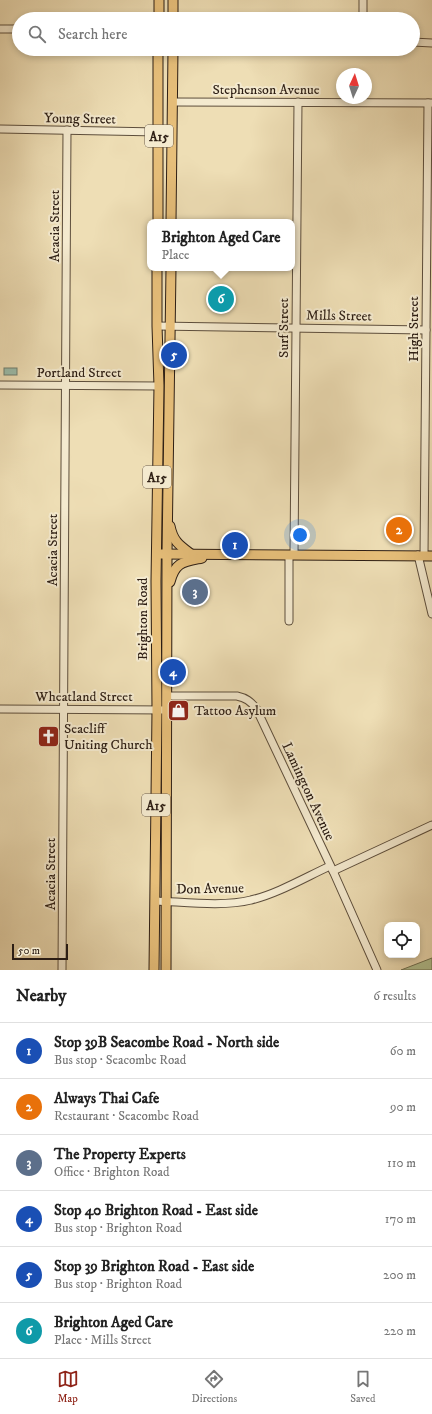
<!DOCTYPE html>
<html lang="en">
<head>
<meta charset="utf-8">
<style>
  body { margin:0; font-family:"IM FELL DW Pica",serif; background:#f6f6f6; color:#222 }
  .controls { position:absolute; right:12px; bottom:12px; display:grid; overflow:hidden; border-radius:8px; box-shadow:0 2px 6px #0003 }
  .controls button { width:36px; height:36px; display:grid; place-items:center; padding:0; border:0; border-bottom:1px solid #e0e0e0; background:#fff; color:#222; font:20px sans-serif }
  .compass { position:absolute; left:336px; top:68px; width:36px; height:36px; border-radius:50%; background:#fff; box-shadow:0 2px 6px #0003; rotate:4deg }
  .scale { position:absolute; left:12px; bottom:10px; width:56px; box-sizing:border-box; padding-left:4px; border:2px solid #2d1e14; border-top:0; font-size:11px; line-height:14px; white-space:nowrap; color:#2d1e14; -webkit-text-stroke:3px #f4eacf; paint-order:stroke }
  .you { position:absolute; left:300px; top:535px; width:14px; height:14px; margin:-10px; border:3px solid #fff; border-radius:50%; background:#1a73e8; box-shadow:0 0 0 6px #1a73e833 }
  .badge { display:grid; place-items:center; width:26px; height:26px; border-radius:50%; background:#8f2418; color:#fff; font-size:13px; font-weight:700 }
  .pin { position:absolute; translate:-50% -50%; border:2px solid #fff; box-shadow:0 1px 4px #0006 }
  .popup { position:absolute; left:147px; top:219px; width:148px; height:52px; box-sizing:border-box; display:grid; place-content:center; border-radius:8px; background:#fff; filter:drop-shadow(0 1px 3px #0005); font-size:13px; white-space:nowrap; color:#767676 }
  .popup b { font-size:15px; color:#222 }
  .popup::after { content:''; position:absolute; left:50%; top:100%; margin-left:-8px; border:8px solid transparent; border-top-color:#fff }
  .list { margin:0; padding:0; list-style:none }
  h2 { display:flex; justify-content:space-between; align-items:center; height:52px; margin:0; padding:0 16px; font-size:17px }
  h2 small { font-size:13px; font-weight:400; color:#767676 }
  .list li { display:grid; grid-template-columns:26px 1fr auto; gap:12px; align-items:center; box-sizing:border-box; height:56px; padding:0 16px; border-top:1px solid #e0e0e0 }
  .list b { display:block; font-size:15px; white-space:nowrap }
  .list p { margin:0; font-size:13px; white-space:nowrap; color:#767676 }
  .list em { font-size:13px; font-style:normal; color:#767676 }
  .icon { flex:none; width:22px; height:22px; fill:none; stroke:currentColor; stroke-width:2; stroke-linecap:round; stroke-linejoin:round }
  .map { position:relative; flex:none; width:432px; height:970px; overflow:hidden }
  .search { position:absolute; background:#fff; box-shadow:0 2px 6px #0003; left:12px; right:12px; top:12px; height:44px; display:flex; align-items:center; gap:10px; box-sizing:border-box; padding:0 14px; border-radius:22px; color:#767676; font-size:15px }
  .sheet { height:388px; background:#fff }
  nav { display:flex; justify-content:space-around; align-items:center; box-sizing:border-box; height:56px; border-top:1px solid #e0e0e0; background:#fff; font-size:11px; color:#767676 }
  nav a { display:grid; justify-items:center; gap:2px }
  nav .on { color:#8f2418 }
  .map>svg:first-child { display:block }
</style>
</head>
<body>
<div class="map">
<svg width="432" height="970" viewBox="0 0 432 970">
  <rect width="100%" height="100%" fill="#eedeb5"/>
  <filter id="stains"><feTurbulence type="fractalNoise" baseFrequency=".005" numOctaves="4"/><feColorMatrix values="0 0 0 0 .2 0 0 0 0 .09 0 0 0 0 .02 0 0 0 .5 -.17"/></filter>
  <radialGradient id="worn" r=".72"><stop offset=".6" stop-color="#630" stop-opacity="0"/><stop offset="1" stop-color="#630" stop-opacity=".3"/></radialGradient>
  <polygon fill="#b2c292" stroke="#707053" points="432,958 432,970 401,970"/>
  <rect fill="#9abcaa" stroke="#6e7d6e" x="4" y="368" width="13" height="7"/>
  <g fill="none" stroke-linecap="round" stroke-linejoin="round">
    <defs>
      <g id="minor">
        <polyline points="363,19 363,0"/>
        <polyline points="0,29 19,29"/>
        <polyline points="413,42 432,43"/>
        <polyline points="172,102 432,103"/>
        <polyline points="0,129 159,132"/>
        <polyline points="157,326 426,330"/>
        <polyline points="0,385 159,386"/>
        <polyline points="294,555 298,102"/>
        <polyline points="418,555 432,614"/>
        <polyline points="424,556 428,103"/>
        <polyline points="289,621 289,555"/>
        <path d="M167,696h70c9,2 13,5 19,12l77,163 44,99"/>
        <polyline points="0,709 167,710"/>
        <polyline points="333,871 432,825"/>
        <path d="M156,901c28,1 68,6 95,-1 26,-6 55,-23 79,-34"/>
        <polyline points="62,970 67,130"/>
      </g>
      <g id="major">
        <polyline points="159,19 159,0"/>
        <polyline points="173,19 173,0"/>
        <polyline points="158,222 158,49"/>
        <polyline points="171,222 173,49"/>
        <path d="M170,526c3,15 9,19 21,28"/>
        <polyline points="161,554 432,556"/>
        <path d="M170,582c5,-20 13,-20 32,-24"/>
        <polyline points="154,970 157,710 156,581 159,386 157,326 157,268"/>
        <polyline points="166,970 167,554 171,268"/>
      </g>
    </defs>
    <use href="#minor" stroke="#5d4e3c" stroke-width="9"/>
    <use href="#major" stroke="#2d1e14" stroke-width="11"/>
    <use href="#minor" stroke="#f4eacf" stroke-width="7"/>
    <use href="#major" stroke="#e7bf7a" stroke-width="9"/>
  </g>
  <defs>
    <symbol id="shop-square" viewBox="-11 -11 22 22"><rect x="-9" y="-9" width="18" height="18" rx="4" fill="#8f2418" stroke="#f4eacf"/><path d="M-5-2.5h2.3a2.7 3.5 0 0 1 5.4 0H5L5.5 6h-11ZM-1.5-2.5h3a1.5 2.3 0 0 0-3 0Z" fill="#fff"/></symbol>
    <symbol id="church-square" viewBox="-11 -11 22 22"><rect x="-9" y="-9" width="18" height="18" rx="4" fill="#8f2418" stroke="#f4eacf"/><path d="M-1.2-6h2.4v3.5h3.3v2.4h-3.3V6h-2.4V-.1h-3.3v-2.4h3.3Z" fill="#fff"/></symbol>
  </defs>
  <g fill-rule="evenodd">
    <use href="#shop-square" x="166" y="698" width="25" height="25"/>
    <use href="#church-square" x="36" y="724" width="25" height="25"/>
  </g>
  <g text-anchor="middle" stroke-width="4" stroke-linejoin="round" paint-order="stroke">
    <g fill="#f4eacf" stroke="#695b4c" stroke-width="1">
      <rect x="145" y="125" width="28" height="22" rx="3"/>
      <rect x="143" y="466" width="28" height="22" rx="3"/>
      <rect x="142" y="794" width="28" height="22" rx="3"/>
    </g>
    <g font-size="13" font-weight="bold" fill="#2d1e14">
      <text x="159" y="141">A15</text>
      <text x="157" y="482">A15</text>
      <text x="156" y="810">A15</text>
    </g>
    <g font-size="14" fill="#2d1e14" stroke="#f4eacf">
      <text x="266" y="94">Stephenson Avenue</text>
      <text transform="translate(80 118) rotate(1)" y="5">Young Street</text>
      <text transform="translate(54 226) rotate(-90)" y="5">Acacia Street</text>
      <text transform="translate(339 315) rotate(1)" y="5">Mills Street</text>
      <text transform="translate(283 328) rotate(-90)" y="5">Surf Street</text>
      <text transform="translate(413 329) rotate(-90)" y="5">High Street</text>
      <text x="79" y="377">Portland Street</text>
      <text transform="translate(52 550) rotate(-90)" y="5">Acacia Street</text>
      <text transform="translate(142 619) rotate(-90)" y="5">Brighton Road</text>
      <text x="84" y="701">Wheatland Street</text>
      <text transform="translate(309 791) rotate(65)" y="5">Lamington Avenue</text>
      <text transform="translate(50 874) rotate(-90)" y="5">Acacia Street</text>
      <text transform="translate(210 888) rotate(-1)" y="5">Don Avenue</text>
    </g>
    <g font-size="14" fill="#2d1e14" stroke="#f4eacf" text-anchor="start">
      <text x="194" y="715">Tattoo Asylum</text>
      <text x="64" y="733">Seacliff<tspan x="64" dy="16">Uniting Church</tspan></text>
    </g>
  </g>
  <rect width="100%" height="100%" filter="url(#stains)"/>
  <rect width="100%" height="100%" fill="url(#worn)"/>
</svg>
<div class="controls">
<button><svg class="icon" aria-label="locate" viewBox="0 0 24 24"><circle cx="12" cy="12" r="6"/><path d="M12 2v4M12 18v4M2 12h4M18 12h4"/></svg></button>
</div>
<svg class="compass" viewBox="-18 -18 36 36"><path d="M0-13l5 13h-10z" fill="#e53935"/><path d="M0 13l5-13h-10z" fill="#767676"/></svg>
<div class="scale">50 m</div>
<div class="you"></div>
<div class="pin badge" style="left:235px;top:545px;background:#1a4fb4">1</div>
<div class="pin badge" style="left:399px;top:530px;background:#e8710a">2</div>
<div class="pin badge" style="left:195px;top:592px;background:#5c6f8a">3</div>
<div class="pin badge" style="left:173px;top:672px;background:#1a4fb4">4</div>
<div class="pin badge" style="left:174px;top:355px;background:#1a4fb4">5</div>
<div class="pin badge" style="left:221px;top:299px;background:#0f9aa8">6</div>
<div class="popup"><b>Brighton Aged Care</b>Place</div>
<div class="search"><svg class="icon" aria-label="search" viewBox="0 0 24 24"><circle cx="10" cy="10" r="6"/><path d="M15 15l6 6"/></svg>Search here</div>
</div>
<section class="sheet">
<h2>Nearby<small>6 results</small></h2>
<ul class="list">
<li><span class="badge" style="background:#1a4fb4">1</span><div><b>Stop 39B Seacombe Road - North side</b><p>Bus stop · Seacombe Road</p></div><em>60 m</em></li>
<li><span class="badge" style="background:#e8710a">2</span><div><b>Always Thai Cafe</b><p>Restaurant · Seacombe Road</p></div><em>90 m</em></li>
<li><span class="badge" style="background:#5c6f8a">3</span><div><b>The Property Experts</b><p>Office · Brighton Road</p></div><em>110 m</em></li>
<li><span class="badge" style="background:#1a4fb4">4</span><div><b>Stop 40 Brighton Road - East side</b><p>Bus stop · Brighton Road</p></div><em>170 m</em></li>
<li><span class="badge" style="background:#1a4fb4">5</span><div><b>Stop 39 Brighton Road - East side</b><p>Bus stop · Brighton Road</p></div><em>200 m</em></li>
<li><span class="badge" style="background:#0f9aa8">6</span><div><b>Brighton Aged Care</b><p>Place · Mills Street</p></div><em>220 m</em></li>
</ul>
</section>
<nav>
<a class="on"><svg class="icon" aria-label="map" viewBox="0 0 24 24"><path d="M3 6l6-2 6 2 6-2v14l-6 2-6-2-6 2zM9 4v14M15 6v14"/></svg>Map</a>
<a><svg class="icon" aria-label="directions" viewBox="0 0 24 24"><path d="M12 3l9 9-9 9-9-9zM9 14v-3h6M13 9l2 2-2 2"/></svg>Directions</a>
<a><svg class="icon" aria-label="saved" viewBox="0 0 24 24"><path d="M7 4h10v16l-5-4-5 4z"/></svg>Saved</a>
</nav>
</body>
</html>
